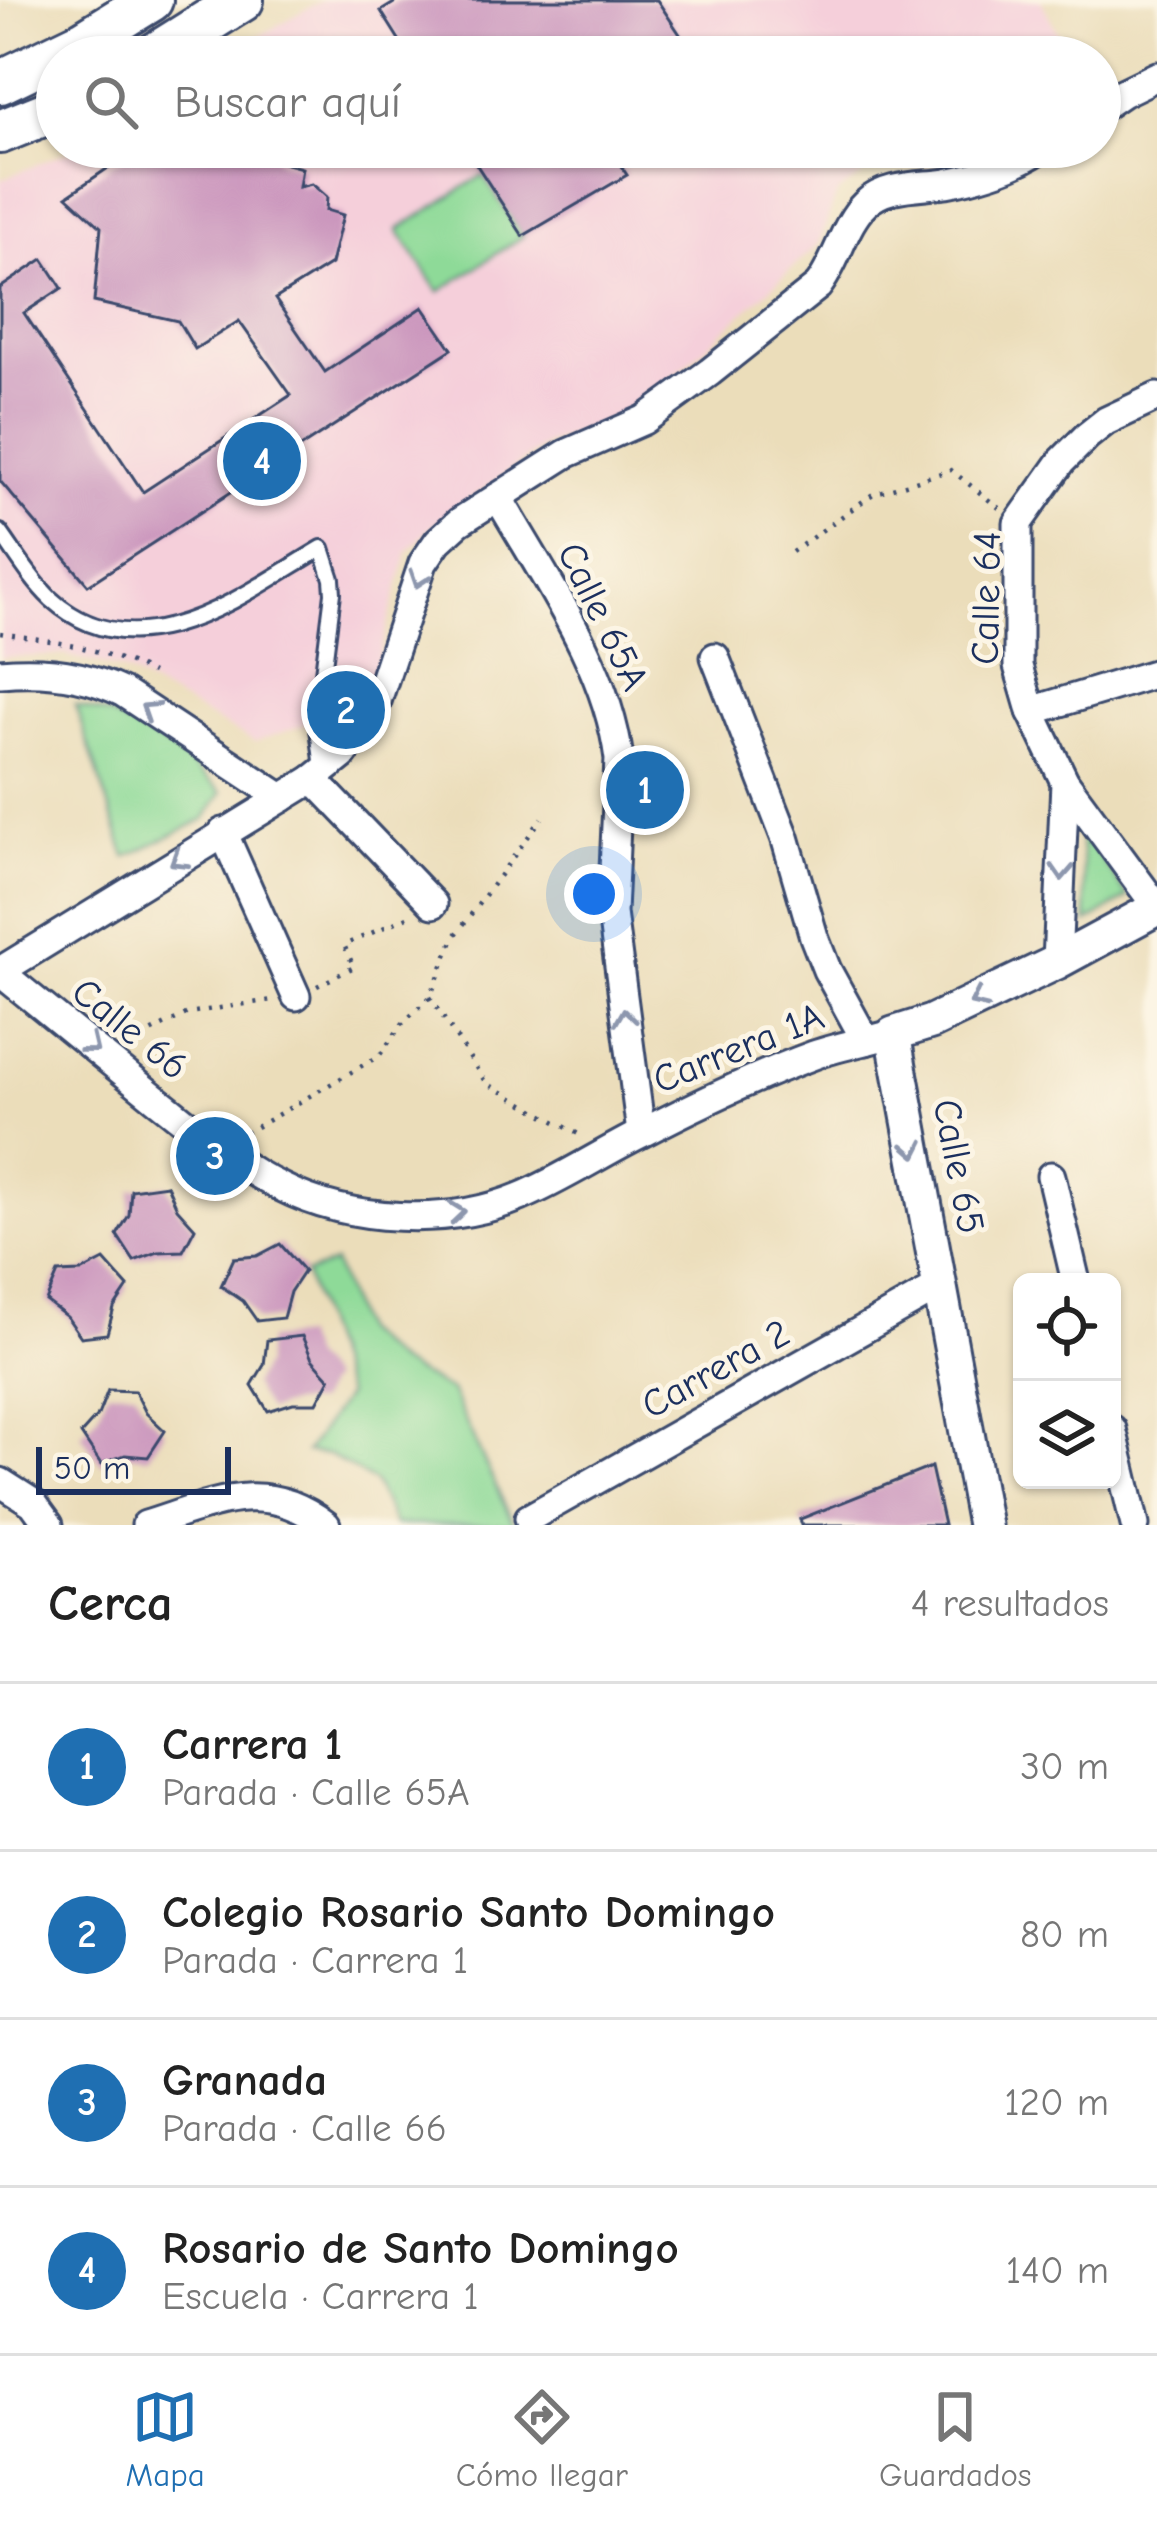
<!DOCTYPE html>
<html lang="es">
<head>
<meta charset="utf-8">
<style>
  body { margin:0; font-family:"Comic Neue",sans-serif; background:#f2f2f2; color:#222 }
  .controls { position:absolute; right:36px; bottom:36px; display:grid; overflow:hidden; border-radius:18px; box-shadow:0 3px 9px #0004 }
  .controls button { width:108px; height:108px; display:grid; place-items:center; padding:0; border:0; border-bottom:3px solid #e0e0e0; background:#fff; color:#222; font:60px sans-serif }
  .scale { position:absolute; left:36px; bottom:30px; width:195px; box-sizing:border-box; padding-left:12px; border:6px solid #1b2f5e; border-top:0; font-size:33px; line-height:42px; white-space:nowrap; color:#1b2f5e; -webkit-text-stroke:9px #fcf5e5; paint-order:stroke }
  .you { position:absolute; left:594px; top:894px; width:42px; height:42px; margin:-30px; border:9px solid #fff; border-radius:50%; background:#1a73e8; box-shadow:0 0 0 18px #1a73e833 }
  .badge { display:grid; place-items:center; width:78px; height:78px; border-radius:50%; background:#1f6fb2; color:#fff; font-size:39px; font-weight:700 }
  .pin { position:absolute; translate:-50% -50%; border:6px solid #fff; box-shadow:0 3px 12px #0006 }
  .list { margin:0; padding:0; list-style:none }
  h2 { display:flex; justify-content:space-between; align-items:center; height:156px; margin:0; padding:0 48px; font-size:51px }
  h2 small { font-size:39px; font-weight:400; color:#767676 }
  .list li { display:grid; grid-template-columns:78px 1fr auto; gap:36px; align-items:center; box-sizing:border-box; height:168px; padding:0 48px; border-top:3px solid #e0e0e0 }
  .list b { display:block; font-size:45px; white-space:nowrap }
  .list p { margin:0; font-size:39px; white-space:nowrap; color:#767676 }
  .list em { font-size:39px; font-style:normal; color:#767676 }
  .icon { flex:none; width:66px; height:66px; fill:none; stroke:currentColor; stroke-width:2; stroke-linecap:round; stroke-linejoin:round }
  .map { position:relative; flex:none; width:1157px; height:1525px; overflow:hidden }
  .search { position:absolute; background:#fff; box-shadow:0 3px 9px #0004; left:36px; right:36px; top:36px; height:132px; display:flex; align-items:center; gap:30px; box-sizing:border-box; padding:0 42px; border-radius:66px; color:#767676; font-size:45px }
  .sheet { height:828px; background:#fff }
  nav { display:flex; justify-content:space-around; align-items:center; box-sizing:border-box; height:168px; border-top:3px solid #e0e0e0; background:#fff; font-size:33px; color:#767676 }
  nav a { display:grid; justify-items:center; gap:6px }
  nav .on { color:#1f6fb2 }
  .map>svg:first-child { display:block }
</style>
</head>
<body>
<div class="map">
<svg width="1157" height="1525" viewBox="0 0 1157 1525">
  <rect width="100%" height="100%" fill="#fcf5e5"/>
  <filter id="ink" filterUnits="userSpaceOnUse"><feTurbulence type="fractalNoise" baseFrequency=".00833" numOctaves="2"/><feDisplacementMap in="SourceGraphic" scale="24" xChannelSelector="R" yChannelSelector="G"/><feConvolveMatrix kernelMatrix="1 2 1 2 8 2 1 2 1" color-interpolation-filters="sRGB"/></filter>
  <filter id="wash" filterUnits="userSpaceOnUse"><feTurbulence type="fractalNoise" baseFrequency=".004" numOctaves="4" result="noise"/><feDisplacementMap in="SourceGraphic" scale="48" xChannelSelector="R" yChannelSelector="G"/><feGaussianBlur stdDeviation="2.7" result="paint"/><feColorMatrix in="noise" values="0 0 0 0 0 0 0 0 0 0 0 0 0 0 0 0 0 1.4 0 .05"/><feComposite in="paint" operator="in"/></filter>
  <g filter="url(#wash)">
    <rect width="100%" height="100%" fill="#ebddba"/>
    <g fill="#f5cfda">
      <polygon points="322,0 1041,0 1070,57 223,57"/>
      <polygon points="78,147 1015,147 1003,155 966,161 867,172 837,193 819,244 662,387 617,418 547,444 434,525 408,551 366,703 255,742 121,669 64,655 0,658 0,180"/>
    </g>
    <g fill="#8eda98" stroke="#54847b" stroke-width="3">
      <polygon points="483,175 523,236 439,292 398,230"/>
      <polygon points="75,705 110,715 173,749 222,792 205,819 126,857"/>
      <polygon points="1080,828 1128,897 1087,923"/>
      <polygon points="334,1263 360,1331 396,1362 451,1391 514,1525 394,1525 374,1482 329,1455 306,1452 346,1395 305,1274"/>
    </g>
    <g id="blocks">
      <g fill="#cb96bd">
        <polygon points="399,0 657,0 695,57 410,57 381,11"/>
        <polygon points="139,147 267,147 279,162 302,168 299,187 312,184 327,197 326,210 343,215 331,264 275,299 325,372 423,307 452,349 88,585 0,481 0,288 43,259 62,288 24,313 143,492 291,395 239,321 195,349 178,321 94,302 101,227 67,196"/>
        <polygon points="465,147 608,147 627,175 523,236"/>
        <polygon points="167,1185 177,1208 195,1228 183,1251 158,1252 134,1261 117,1235 129,1215 131,1190"/>
        <polygon points="280,1244 304,1271 290,1292 283,1318 257,1321 243,1301 221,1286 234,1258 257,1256"/>
        <polygon points="104,1260 128,1287 114,1308 107,1334 81,1337 67,1317 46,1301 58,1273 81,1272"/>
        <polygon points="302,1336 312,1359 330,1379 317,1403 293,1403 268,1411 252,1385 264,1365 267,1340"/>
        <polygon points="108,1390 135,1391 146,1413 165,1431 148,1457 125,1455 101,1464 81,1434 98,1415"/>
        <polygon points="931,1467 944,1525 802,1525 800,1519"/>
      </g>
    </g>
  </g>
  <g filter="url(#ink)">
    <use href="#blocks" fill-opacity="0" stroke="#3a496c" stroke-width="3"/>
    <g fill="none" stroke-linecap="round" stroke-linejoin="round">
      <defs>
        <path id="service" d="M0,532c16,22 31,48 51,67 87,79 192,-5 271,-51l10,31 1,14 -16,128 6,47"/>
        <g id="minor">
          <polyline points="1100,108 1122,93 1157,76"/>
          <polyline points="1157,397 1106,421 1087,436 1062,461 1018,523 1018,666 1031,711 1065,782 1157,907"/>
          <path d="M498,497c47,82 109,168 121,262l-7,154 29,220"/>
          <polyline points="715,657 785,837 814,937 827,970 866,1041"/>
          <path d="M0,673c43,-4 83,0 122,19l160,106"/>
          <polyline points="1031,711 1157,673"/>
          <polyline points="313,779 433,904"/>
          <polyline points="223,832 296,996"/>
          <polyline points="1057,962 1065,782"/>
          <path d="M0,971l313,-192 30,-24 30,-42 50,-150 15,-22 21,-19 107,-68 78,-34 66,-48 108,-86c19,-24 26,-62 47,-82 21,-20 53,-17 81,-21 33,-6 70,-17 97,-36"/>
          <path d="M0,972c52,42 104,84 155,126 40,31 80,67 126,89 69,35 167,40 239,10 41,-17 80,-43 120,-63 56,-29 114,-57 174,-79 25,-9 53,-14 79,-21"/>
          <polyline points="1051,1176 1076,1282"/>
          <polyline points="1112,1429 1135,1525"/>
          <polyline points="0,1482 33,1503 49,1525"/>
          <polyline points="529,1518 940,1286"/>
          <path d="M146,1525c67,-21 117,-49 180,0"/>
        </g>
        <polyline id="tertiary" points="984,1525 893,1034 931,1022 1057,962 1157,908"/>
        <g id="primary">
          <polyline points="151,57 242,0"/>
          <polyline points="0,82 83,42 151,0"/>
          <polyline points="0,132 57,109"/>
        </g>
      </defs>
      <use href="#service" stroke="#3a496c" stroke-width="20"/>
      <use href="#minor" stroke="#3a496c" stroke-width="33"/>
      <use href="#tertiary" stroke="#3a496c" stroke-width="39"/>
      <use href="#primary" stroke="#3a496c" stroke-width="48"/>
      <g stroke="#3a496c" stroke-width="4.5" stroke-dasharray="3 9" stroke-linecap="butt">
        <polyline points="792,552 873,494 951,470 999,508"/>
        <path d="M0,633c57,9 100,14 152,40"/>
        <polyline points="317,986 354,967 344,945 410,916"/>
        <polyline points="430,997 486,1083 580,1135"/>
        <polyline points="130,1042 188,1013 272,1000"/>
        <polyline points="246,1133 379,1056 403,1023 430,997 455,936 542,818"/>
      </g>
      <use href="#service" stroke="#fff" stroke-width="14"/>
      <use href="#minor" stroke="#fff" stroke-width="27"/>
      <use href="#tertiary" stroke="#fff" stroke-width="33"/>
      <use href="#primary" stroke="#fff" stroke-width="42"/>
    </g>
    <defs><path id="oneway-chevron" d="M-2-3.5L2.5 0L-2 3.5" fill="none" stroke-width="1.6" stroke-linecap="round" stroke-linejoin="round" transform="scale(3)"/></defs>
    <g stroke="#8d97ae">
      <use href="#oneway-chevron" transform="translate(419 579) rotate(109)"/>
      <use href="#oneway-chevron" transform="translate(149 710) rotate(-147)"/>
      <use href="#oneway-chevron" transform="translate(178 860) rotate(148)"/>
      <use href="#oneway-chevron" transform="translate(1062 872) rotate(93)"/>
      <use href="#oneway-chevron" transform="translate(978 1000) rotate(155)"/>
      <use href="#oneway-chevron" transform="translate(625 1017) rotate(-98)"/>
      <use href="#oneway-chevron" transform="translate(91 1046) rotate(39)"/>
      <use href="#oneway-chevron" transform="translate(914 1149) rotate(79)"/>
      <use href="#oneway-chevron" transform="translate(457 1212) rotate(-6)"/>
    </g>
  </g>
  <g text-anchor="middle" stroke-width="10" stroke-linejoin="round" paint-order="stroke">
    <g font-size="39" fill="#1b2f5e" stroke="#fcf5e5">
      <text transform="translate(985 598) rotate(-89)" y="14">Calle 64</text>
      <text transform="translate(604 616) rotate(64)" y="14">Calle 65A</text>
      <text transform="translate(131 1028) rotate(39)" y="14">Calle 66</text>
      <text transform="translate(738 1047) rotate(-22)" y="14">Carrera 1A</text>
      <text transform="translate(960 1166) rotate(79)" y="14">Calle 65</text>
      <text transform="translate(715 1368) rotate(-29)" y="14">Carrera 2</text>
    </g>
  </g>
</svg>
<div class="controls">
<button><svg class="icon" aria-label="locate" viewBox="0 0 24 24"><circle cx="12" cy="12" r="6"/><path d="M12 2v4M12 18v4M2 12h4M18 12h4"/></svg></button>
<button><svg class="icon" aria-label="layers" viewBox="0 0 24 24"><path d="M12 4l9 5-9 5-9-5zM3 14l9 5 9-5"/></svg></button>
</div>
<div class="scale">50 m</div>
<div class="you"></div>
<div class="pin badge" style="left:645px;top:790px">1</div>
<div class="pin badge" style="left:346px;top:710px">2</div>
<div class="pin badge" style="left:215px;top:1156px">3</div>
<div class="pin badge" style="left:262px;top:461px">4</div>
<div class="search"><svg class="icon" aria-label="search" viewBox="0 0 24 24"><circle cx="10" cy="10" r="6"/><path d="M15 15l6 6"/></svg>Buscar aquí</div>
</div>
<section class="sheet">
<h2>Cerca<small>4 resultados</small></h2>
<ul class="list">
<li><span class="badge">1</span><div><b>Carrera 1</b><p>Parada · Calle 65A</p></div><em>30 m</em></li>
<li><span class="badge">2</span><div><b>Colegio Rosario Santo Domingo</b><p>Parada · Carrera 1</p></div><em>80 m</em></li>
<li><span class="badge">3</span><div><b>Granada</b><p>Parada · Calle 66</p></div><em>120 m</em></li>
<li><span class="badge">4</span><div><b>Rosario de Santo Domingo</b><p>Escuela · Carrera 1</p></div><em>140 m</em></li>
</ul>
</section>
<nav>
<a class="on"><svg class="icon" aria-label="map" viewBox="0 0 24 24"><path d="M3 6l6-2 6 2 6-2v14l-6 2-6-2-6 2zM9 4v14M15 6v14"/></svg>Mapa</a>
<a><svg class="icon" aria-label="directions" viewBox="0 0 24 24"><path d="M12 3l9 9-9 9-9-9zM9 14v-3h6M13 9l2 2-2 2"/></svg>Cómo llegar</a>
<a><svg class="icon" aria-label="saved" viewBox="0 0 24 24"><path d="M7 4h10v16l-5-4-5 4z"/></svg>Guardados</a>
</nav>
</body>
</html>
